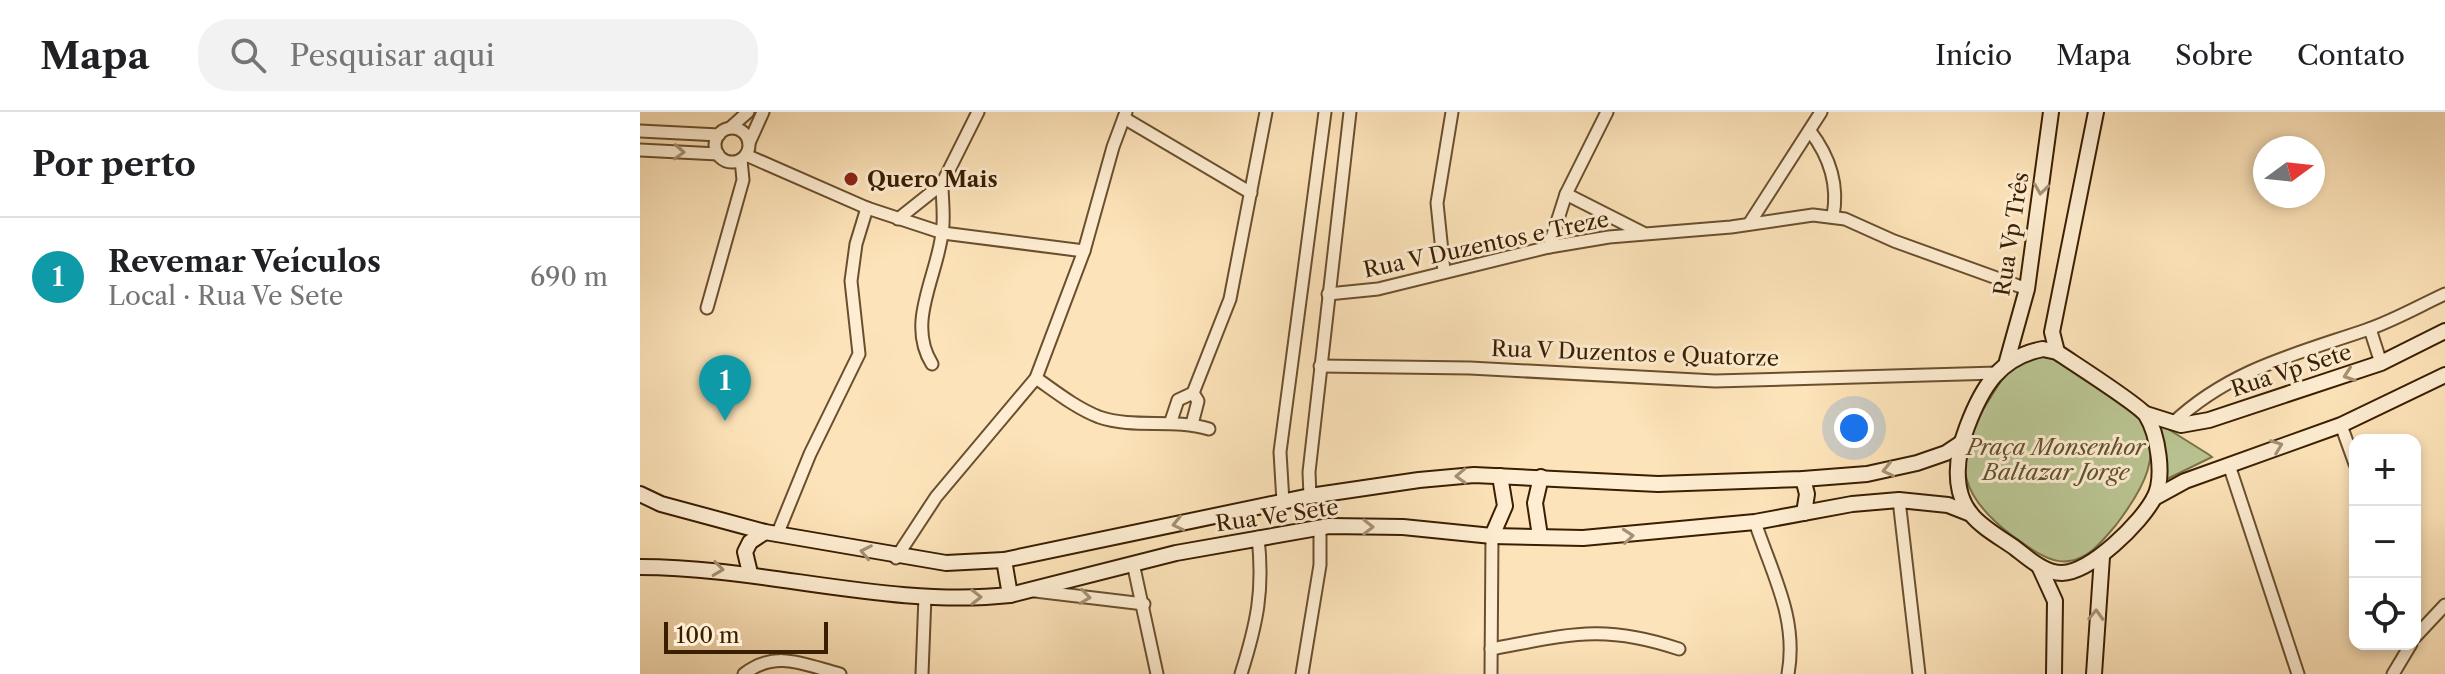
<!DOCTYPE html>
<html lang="pt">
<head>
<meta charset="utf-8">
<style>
  body { margin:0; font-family:"Libre Caslon Text",serif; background:#f2f2f2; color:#202124 }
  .controls { position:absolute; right:24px; bottom:24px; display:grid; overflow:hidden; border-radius:16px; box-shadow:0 4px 12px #0003 }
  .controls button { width:72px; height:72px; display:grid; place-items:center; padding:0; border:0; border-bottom:2px solid #e0e0e0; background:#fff; color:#202124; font:40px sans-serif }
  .compass { position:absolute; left:1613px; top:24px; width:72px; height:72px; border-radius:50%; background:#fff; box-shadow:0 4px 12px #0003; rotate:75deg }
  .scale { position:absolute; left:24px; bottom:20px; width:164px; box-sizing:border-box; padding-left:8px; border:4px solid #391e00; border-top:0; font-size:22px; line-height:28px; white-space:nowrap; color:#391e00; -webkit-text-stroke:6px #feedd2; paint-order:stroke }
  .you { position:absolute; left:1214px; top:316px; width:28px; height:28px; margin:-20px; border:6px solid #fff; border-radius:50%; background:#1a73e8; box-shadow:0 0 0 12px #1a73e833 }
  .badge { display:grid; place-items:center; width:52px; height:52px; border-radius:50%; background:#0b8043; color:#fff; font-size:26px; font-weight:700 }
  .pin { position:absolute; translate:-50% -66px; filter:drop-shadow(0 2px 4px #0008) }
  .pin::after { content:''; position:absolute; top:42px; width:28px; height:24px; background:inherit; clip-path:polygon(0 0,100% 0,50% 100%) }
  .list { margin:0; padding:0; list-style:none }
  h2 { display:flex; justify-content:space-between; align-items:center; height:104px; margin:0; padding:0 32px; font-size:34px }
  h2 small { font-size:26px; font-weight:400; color:#757577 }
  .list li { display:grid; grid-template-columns:52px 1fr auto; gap:24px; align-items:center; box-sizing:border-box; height:120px; padding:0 32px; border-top:2px solid #e0e0e0 }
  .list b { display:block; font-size:30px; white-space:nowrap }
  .list p { margin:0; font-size:26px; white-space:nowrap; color:#757577 }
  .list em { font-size:26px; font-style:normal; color:#757577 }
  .icon { flex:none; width:44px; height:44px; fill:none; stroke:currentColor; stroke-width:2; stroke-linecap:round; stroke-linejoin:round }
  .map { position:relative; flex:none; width:1805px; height:562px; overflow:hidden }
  header { display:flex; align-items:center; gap:48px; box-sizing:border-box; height:112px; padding:0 40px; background:#fff; border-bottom:2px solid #e0e0e0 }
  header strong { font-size:38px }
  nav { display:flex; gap:44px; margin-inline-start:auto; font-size:28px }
  .search { width:560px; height:72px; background:#f2f2f2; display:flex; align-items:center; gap:20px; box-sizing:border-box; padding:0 28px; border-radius:32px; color:#757577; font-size:30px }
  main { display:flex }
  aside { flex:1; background:#fff }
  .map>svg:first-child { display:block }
</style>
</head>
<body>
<header>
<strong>Mapa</strong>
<div class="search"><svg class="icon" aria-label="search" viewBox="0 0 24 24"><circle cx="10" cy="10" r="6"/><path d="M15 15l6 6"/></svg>Pesquisar aqui</div>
<nav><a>Início</a><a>Mapa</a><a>Sobre</a><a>Contato</a></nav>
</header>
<main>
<aside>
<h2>Por perto<small></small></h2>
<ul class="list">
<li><span class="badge" style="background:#0f9aa8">1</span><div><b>Revemar Veículos</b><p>Local · Rua Ve Sete</p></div><em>690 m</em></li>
</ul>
</aside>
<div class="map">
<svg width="1805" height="562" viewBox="0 0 1805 562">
  <rect width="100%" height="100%" fill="#fde3b9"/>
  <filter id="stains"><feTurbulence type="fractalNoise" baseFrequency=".0025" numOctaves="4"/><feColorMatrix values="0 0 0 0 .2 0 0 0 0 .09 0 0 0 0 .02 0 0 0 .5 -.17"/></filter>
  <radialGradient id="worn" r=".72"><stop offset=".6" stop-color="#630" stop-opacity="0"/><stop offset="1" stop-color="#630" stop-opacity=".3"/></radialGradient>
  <g fill="#bac593" stroke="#7a724a" stroke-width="2">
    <path d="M1409,242c22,14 71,39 86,57 34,39 6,81 -19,114 -13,15 -26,33 -47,36 -20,4 -43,-16 -59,-27 -81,-63 -38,-106 5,-175z"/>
    <polygon points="1520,312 1568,342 1572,345 1523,369 1526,349"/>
  </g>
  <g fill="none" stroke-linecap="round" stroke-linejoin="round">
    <defs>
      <g id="street">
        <polyline points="484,6 611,81"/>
        <polyline points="90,16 108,0"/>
        <circle cx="92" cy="33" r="17"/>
        <polyline points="0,19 79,23"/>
        <path d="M1170,19c20,26 29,53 23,85"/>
        <polyline points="109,31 123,0"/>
        <polyline points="0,38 78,42"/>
        <polyline points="106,43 227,96 303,121 444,139"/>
        <polyline points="926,82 1003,121"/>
        <polyline points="258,107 302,72 338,0"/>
        <polyline points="1109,112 1181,0"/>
        <polyline points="909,135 926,82 967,0"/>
        <polyline points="804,159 797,91 812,0"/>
        <polyline points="688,182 738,177 909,135 969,125 1091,115 1173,103 1205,107 1254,129 1387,177"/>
        <polyline points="67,196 103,68 101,48"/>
        <polyline points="1730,217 1741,251"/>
        <path d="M292,252c-26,-41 5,-87 10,-131 3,-15 0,-33 0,-49"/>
        <polyline points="680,254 830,256 1075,269 1357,261"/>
        <path d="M396,266c20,14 40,30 63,39 35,12 74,1 110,12"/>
        <polyline points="531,309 538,288 553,281 590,187 626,0"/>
        <path d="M1533,311c56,-53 123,-69 193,-93 27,-9 53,-24 79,-36"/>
        <polyline points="552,312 558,289 553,281"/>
        <polyline points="1701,313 1715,352"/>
        <polyline points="1589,353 1658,562"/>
        <polyline points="670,384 669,360 710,0"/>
        <polyline points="1259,388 1279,562"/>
        <polyline points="643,390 640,340 685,0"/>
        <path d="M1115,410c17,52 43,96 33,152"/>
        <polyline points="137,423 170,342 219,242 211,169 216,132 227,96"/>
        <polyline points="256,446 296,385 396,266 444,139 473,35 486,0"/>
        <polyline points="493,451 517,562"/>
        <polyline points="395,479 504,492"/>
        <polyline points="1775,525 1805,493"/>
        <path d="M851,537c77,-14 111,-26 188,0"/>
        <path d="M104,562c32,-25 61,-9 96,0"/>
        <polyline points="282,562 285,484"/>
        <path d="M601,562c16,-51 23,-83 17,-137"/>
        <polyline points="662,562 680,453 680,415"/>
        <polyline points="851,562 852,424"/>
        <polyline points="1753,562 1771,532"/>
      </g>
      <g id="secondary">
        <path d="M1403,237l14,3c16,11 81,52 89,63 12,19 19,63 8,83 -13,25 -63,74 -92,75 -18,0 -34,-15 -47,-25 -14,-10 -34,-21 -44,-34 -20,-24 -14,-61 -4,-87 15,-40 33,-70 76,-78z"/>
        <polyline points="1417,240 1412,220 1456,0"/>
        <polyline points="1367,249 1387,177 1411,0"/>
        <polyline points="1506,302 1541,313 1569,308 1741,251 1805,219"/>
        <polyline points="1163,367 1167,382 1164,401"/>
        <polyline points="0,382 21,392 125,420 306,451 364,448 670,384 779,368 834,363 1018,372 1163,367 1227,362 1277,351 1306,341 1321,331"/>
        <polyline points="1514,386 1545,369 1701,313 1805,263"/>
        <polyline points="852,424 865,394 860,364"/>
        <polyline points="900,424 895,391 901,365"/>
        <polyline points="364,448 370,483"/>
        <polyline points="1399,454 1415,489 1414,562"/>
        <path d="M0,455c123,0 248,41 370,28l166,-42 153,-27 74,1 89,9 91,2 172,-16 97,-18 47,-4 49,5 23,9"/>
        <polyline points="110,461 105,440 110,430 125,420"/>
        <polyline points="1454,562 1462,445"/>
      </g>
    </defs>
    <use href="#street" stroke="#6a4f2e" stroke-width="15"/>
    <use href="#secondary" stroke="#391e00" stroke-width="18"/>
    <use href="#street" stroke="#feedd2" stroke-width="11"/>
    <use href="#secondary" stroke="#feedd2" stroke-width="14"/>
  </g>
  <defs><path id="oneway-chevron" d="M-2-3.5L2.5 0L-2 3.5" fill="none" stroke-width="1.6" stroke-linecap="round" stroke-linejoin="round" transform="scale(2)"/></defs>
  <g stroke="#a59074">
    <use href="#oneway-chevron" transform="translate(39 40) rotate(3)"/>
    <use href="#oneway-chevron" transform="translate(1401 77) rotate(98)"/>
    <use href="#oneway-chevron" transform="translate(1709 263) rotate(161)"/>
    <use href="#oneway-chevron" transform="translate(1637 334) rotate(-21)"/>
    <use href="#oneway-chevron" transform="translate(1248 358) rotate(167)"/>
    <use href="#oneway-chevron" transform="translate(821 364) rotate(178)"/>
    <use href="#oneway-chevron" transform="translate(538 412) rotate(167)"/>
    <use href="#oneway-chevron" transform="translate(728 415) rotate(1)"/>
    <use href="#oneway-chevron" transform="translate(988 424) rotate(-5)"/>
    <use href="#oneway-chevron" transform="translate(226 440) rotate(-169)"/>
    <use href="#oneway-chevron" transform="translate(78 457) rotate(7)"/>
    <use href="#oneway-chevron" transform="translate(336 485) rotate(-1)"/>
    <use href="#oneway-chevron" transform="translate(445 485) rotate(7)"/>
    <use href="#oneway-chevron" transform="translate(1456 503) rotate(-88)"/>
  </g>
  <circle fill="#8f2418" stroke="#feedd2" stroke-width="3" cx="211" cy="67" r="8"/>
  <g text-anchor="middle" stroke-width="6" stroke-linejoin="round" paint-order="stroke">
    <g font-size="22" font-weight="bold" fill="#391e00" stroke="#feedd2" text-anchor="start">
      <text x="227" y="75">Quero Mais</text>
    </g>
    <g font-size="22" fill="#391e00" stroke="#feedd2">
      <text transform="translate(1371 122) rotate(-81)" y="8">Rua Vp Três</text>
      <text transform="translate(846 132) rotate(-12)" y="8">Rua V Duzentos e Treze</text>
      <text transform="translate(995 241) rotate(2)" y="8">Rua V Duzentos e Quatorze</text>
      <text transform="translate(1651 258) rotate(-18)" y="8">Rua Vp Sete</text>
      <text transform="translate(637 403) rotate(-8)" y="8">Rua Ve Sete</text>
    </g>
    <g font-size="22" font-style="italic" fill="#60502c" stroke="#feedd2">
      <text x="1416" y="343">Praça Monsenhor<tspan x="1416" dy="25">Baltazar Jorge</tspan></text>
    </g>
  </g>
  <rect width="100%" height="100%" filter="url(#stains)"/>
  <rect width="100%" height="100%" fill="url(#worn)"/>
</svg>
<div class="controls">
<button>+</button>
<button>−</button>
<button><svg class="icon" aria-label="locate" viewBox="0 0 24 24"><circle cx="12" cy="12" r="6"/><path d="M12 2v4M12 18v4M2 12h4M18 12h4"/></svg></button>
</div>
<svg class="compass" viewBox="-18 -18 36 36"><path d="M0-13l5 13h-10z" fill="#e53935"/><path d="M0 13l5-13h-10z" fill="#757577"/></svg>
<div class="scale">100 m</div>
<div class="you"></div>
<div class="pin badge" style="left:85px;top:309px;background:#0f9aa8">1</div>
</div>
</main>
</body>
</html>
